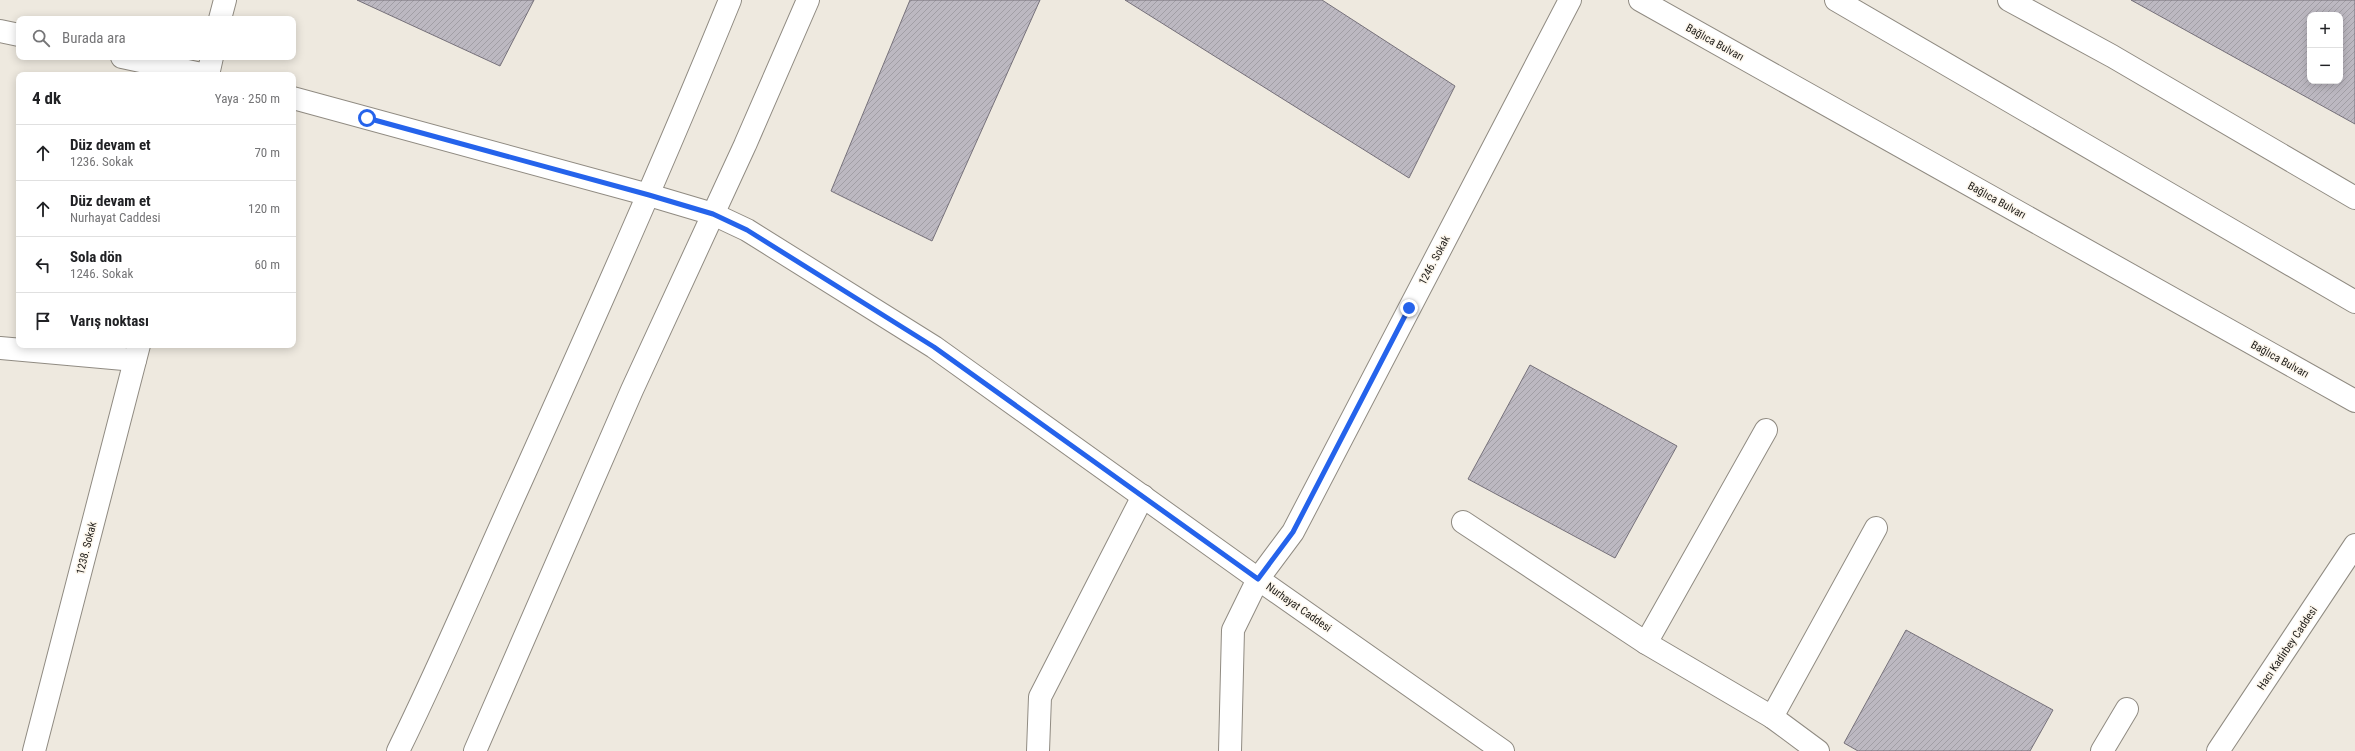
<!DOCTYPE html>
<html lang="tr">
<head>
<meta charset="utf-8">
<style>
  body { margin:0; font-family:"Roboto Condensed",sans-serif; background:#f6f6f6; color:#202124 }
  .controls { position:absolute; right:12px; top:12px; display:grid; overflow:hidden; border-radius:8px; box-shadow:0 2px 10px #0003 }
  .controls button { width:36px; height:36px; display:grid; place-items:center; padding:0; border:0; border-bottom:1px solid #e0e0e0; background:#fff; color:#202124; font:20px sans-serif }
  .stop { position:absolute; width:12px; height:12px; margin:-9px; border:3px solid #2563eb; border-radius:50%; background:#fff }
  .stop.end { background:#2563eb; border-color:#fff; box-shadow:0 1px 4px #0008 }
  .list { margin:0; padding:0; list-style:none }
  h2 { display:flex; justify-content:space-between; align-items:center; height:52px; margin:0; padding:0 16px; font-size:17px }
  h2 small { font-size:13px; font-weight:400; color:#757577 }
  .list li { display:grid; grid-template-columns:26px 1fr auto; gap:12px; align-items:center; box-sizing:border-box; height:56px; padding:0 16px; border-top:1px solid #e0e0e0 }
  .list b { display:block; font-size:15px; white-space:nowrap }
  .list p { margin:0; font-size:13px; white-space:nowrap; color:#757577 }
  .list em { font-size:13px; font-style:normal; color:#757577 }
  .icon { flex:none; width:22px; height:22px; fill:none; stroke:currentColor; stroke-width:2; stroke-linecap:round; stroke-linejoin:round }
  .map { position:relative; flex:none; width:2355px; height:751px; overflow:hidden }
  .search { position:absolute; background:#fff; box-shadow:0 2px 10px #0003; left:16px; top:16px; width:280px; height:44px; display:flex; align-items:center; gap:10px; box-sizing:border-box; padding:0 14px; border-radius:8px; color:#757577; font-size:15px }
  .panel { position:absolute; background:#fff; box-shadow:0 2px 10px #0003; left:16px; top:72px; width:280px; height:276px; border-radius:8px }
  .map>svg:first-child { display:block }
</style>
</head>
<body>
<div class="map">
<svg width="2355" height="751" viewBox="0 0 2355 751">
  <defs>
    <pattern id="building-hatch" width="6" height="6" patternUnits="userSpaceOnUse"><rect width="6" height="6" fill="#bcb8c1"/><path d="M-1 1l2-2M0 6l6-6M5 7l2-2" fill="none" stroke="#a19ea5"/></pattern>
  </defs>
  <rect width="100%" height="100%" fill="#eee9df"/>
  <g fill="url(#building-hatch)" stroke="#76717a" fill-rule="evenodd">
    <polygon points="357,0 534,0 500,66"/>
    <polygon points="910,0 1040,0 932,241 831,191"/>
    <polygon points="1125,0 1322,0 1455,86 1409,178"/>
    <path d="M2131,0h224v124zM2310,15h30v66h-30z"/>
    <polygon points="1530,365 1677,446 1615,558 1468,479"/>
    <polygon points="1906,630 2053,710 2030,751 1858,751 1844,743"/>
  </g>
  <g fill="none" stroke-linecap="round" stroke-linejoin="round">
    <defs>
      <g id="minor">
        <polyline points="2009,0 2112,56 2355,198"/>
        <polyline points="220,19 225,0"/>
        <polyline points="0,31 19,35"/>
        <polyline points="122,57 206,75"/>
        <polyline points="208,75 212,57"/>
        <polyline points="293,98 649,195 713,214 747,230 934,347 1258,579 1503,751"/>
        <polyline points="0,348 135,360"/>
        <polyline points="1463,522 1646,643 1772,717 1818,751"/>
        <polyline points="1646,643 1766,430"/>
        <polyline points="1772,717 1876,528"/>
        <polyline points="34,751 139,345"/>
        <polyline points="1038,751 1040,697 1143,496"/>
        <polyline points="1230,751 1233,630 1258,579 1293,532 1570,0"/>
        <polyline points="2102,751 2127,709"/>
        <polyline points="2218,751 2355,545"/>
      </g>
      <g id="major">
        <polyline points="1640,0 2355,401"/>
        <polyline points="1836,0 2355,302"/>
        <path d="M398,751c44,-89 82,-180 123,-270 72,-160 143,-319 209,-481"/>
        <polyline points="475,751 632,390 745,145 808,0"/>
      </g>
    </defs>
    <use href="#minor" stroke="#908b82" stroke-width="24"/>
    <use href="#major" stroke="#908b82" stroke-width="24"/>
    <use href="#minor" stroke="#fff" stroke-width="22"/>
    <use href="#major" stroke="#fff" stroke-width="22"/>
  </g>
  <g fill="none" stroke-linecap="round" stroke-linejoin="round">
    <polyline stroke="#2563eb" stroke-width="5" points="367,118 649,195 713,214 747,230 934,347 1258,579 1293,532 1409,308"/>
  </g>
  <g text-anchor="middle" stroke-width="3" stroke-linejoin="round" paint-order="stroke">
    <g font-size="11" fill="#1e1c19" stroke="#fcf6ec">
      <text transform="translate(1715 42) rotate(29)" y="4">Bağlıca Bulvarı</text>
      <text transform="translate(1997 200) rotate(29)" y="4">Bağlıca Bulvarı</text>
      <text transform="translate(1434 260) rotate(-62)" y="4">1246. Sokak</text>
      <text transform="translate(2280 359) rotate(29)" y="4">Bağlıca Bulvarı</text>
      <text transform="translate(86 548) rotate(-76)" y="4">1238. Sokak</text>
      <text transform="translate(1299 607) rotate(35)" y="4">Nurhayat Caddesi</text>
      <text transform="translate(2287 648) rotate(-56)" y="4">Hacı Kadirbey Caddesi</text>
    </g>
  </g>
</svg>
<div class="controls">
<button>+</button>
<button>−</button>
</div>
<div class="stop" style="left:367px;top:118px"></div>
<div class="stop end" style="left:1409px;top:308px"></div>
<div class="search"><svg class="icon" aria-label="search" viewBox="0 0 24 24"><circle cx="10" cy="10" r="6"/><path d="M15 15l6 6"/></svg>Burada ara</div>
<section class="panel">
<h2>4 dk<small>Yaya · 250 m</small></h2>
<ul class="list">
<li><svg class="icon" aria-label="ahead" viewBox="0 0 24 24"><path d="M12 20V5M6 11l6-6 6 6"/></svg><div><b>Düz devam et</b><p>1236. Sokak</p></div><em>70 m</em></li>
<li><svg class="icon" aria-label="ahead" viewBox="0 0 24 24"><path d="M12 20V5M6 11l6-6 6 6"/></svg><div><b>Düz devam et</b><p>Nurhayat Caddesi</p></div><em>120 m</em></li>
<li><svg class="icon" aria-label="left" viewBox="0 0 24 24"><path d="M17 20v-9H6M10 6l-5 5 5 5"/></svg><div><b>Sola dön</b><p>1246. Sokak</p></div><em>60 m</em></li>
<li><svg class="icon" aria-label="arrive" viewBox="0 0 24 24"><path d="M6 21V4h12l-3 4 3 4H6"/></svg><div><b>Varış noktası</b></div></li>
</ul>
</section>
</div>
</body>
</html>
